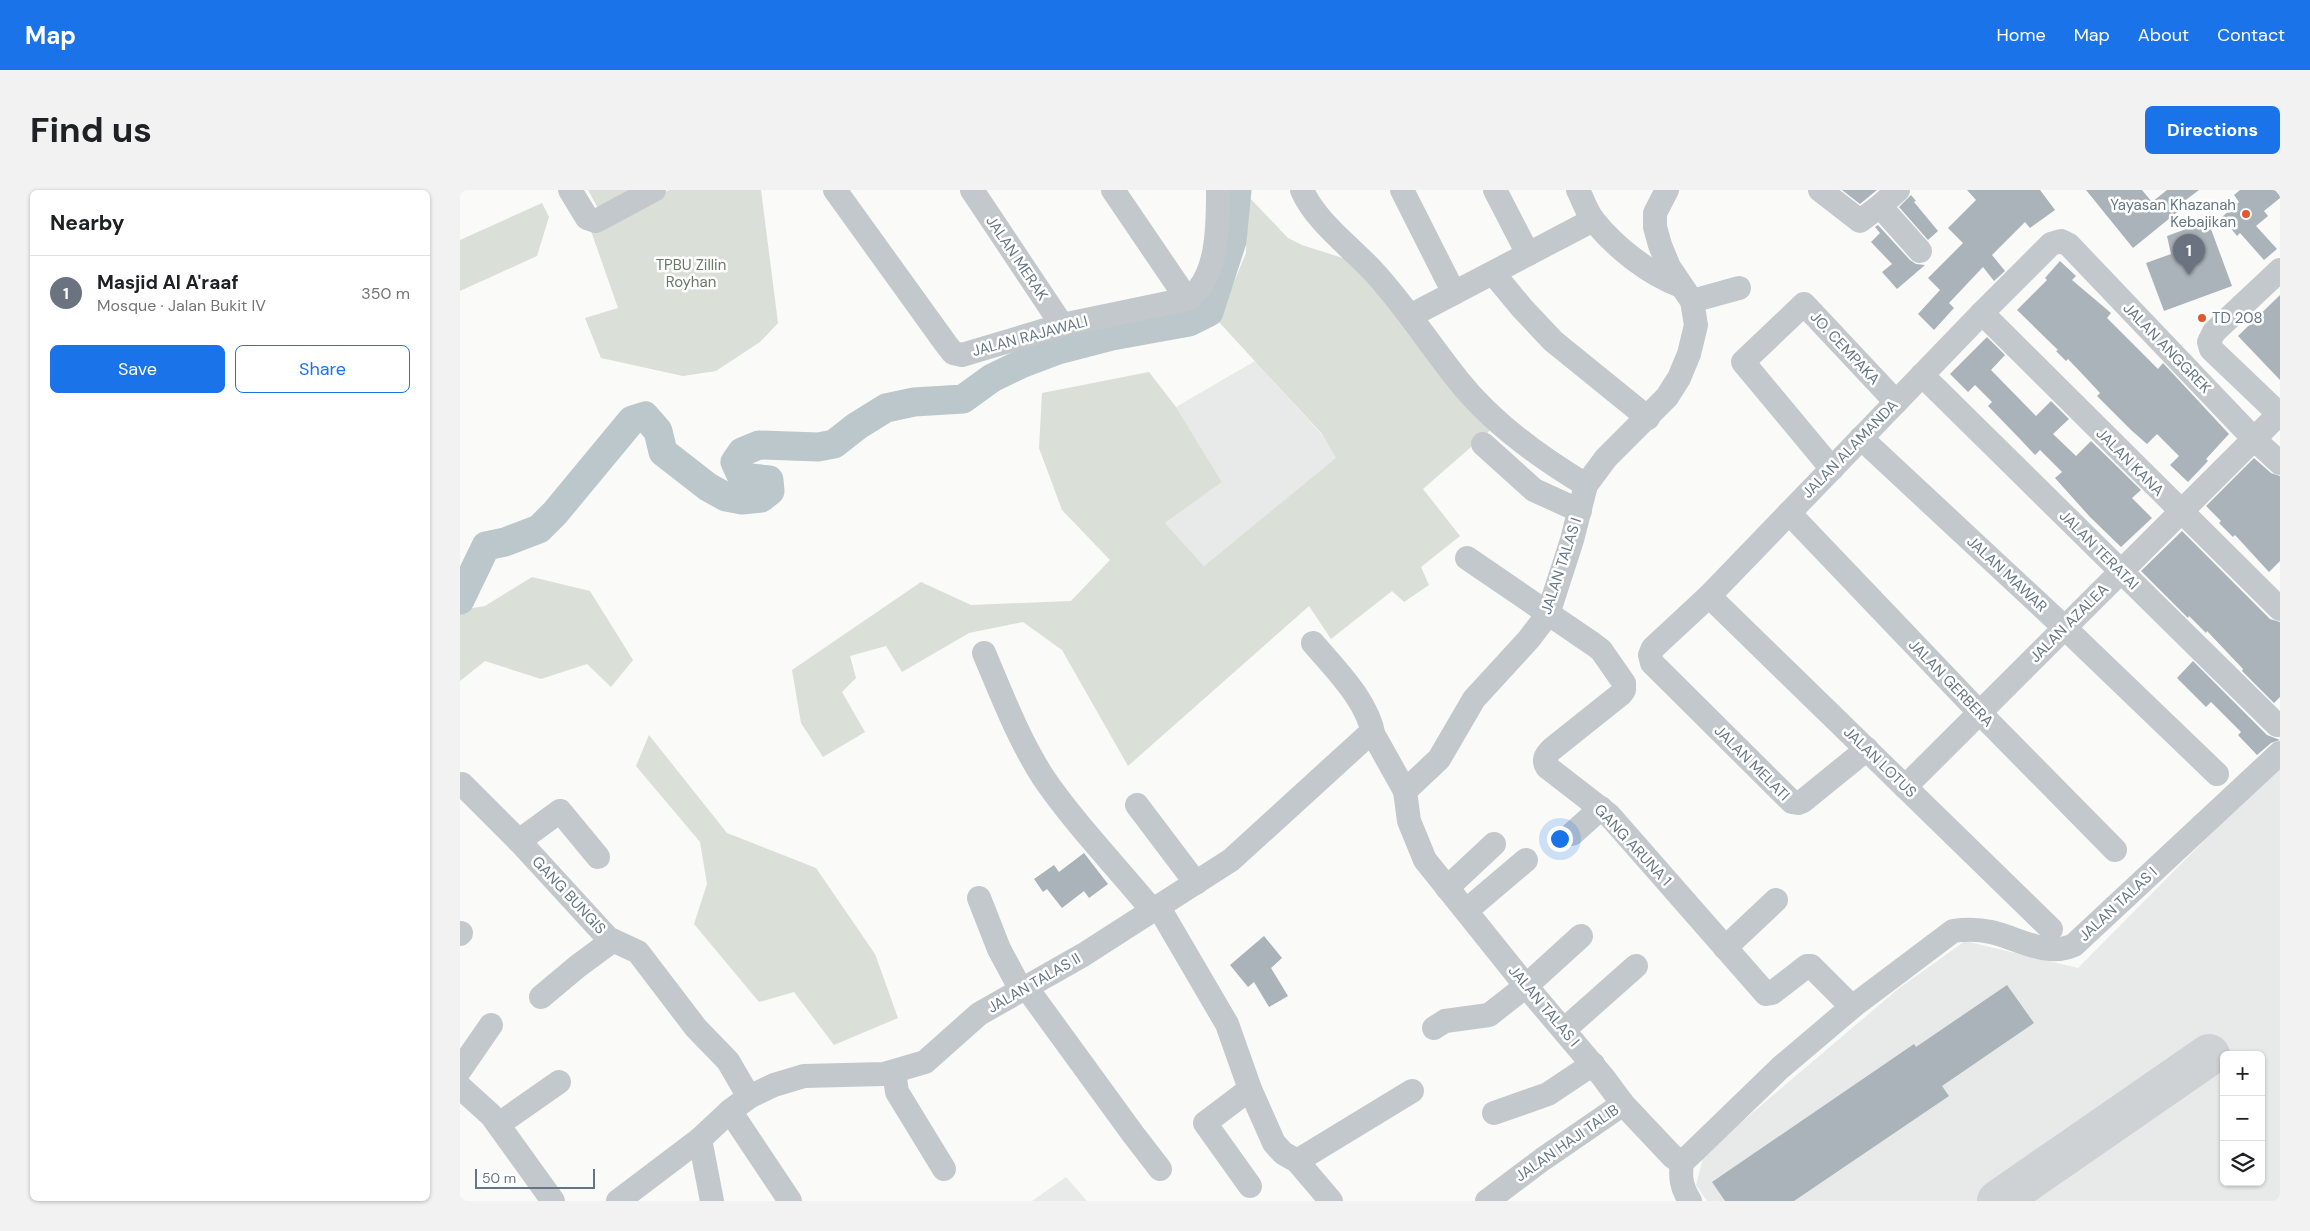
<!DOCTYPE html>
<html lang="en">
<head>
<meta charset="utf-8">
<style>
  body { margin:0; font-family:"DM Sans",sans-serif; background:#f2f2f2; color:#202124 }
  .controls { position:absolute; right:15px; bottom:15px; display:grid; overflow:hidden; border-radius:8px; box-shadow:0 1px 4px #0004 }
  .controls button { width:45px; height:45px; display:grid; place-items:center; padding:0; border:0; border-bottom:1px solid #e0e0e0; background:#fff; color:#202124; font:25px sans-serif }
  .scale { position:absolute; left:15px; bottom:12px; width:120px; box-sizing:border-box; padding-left:5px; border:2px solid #657683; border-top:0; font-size:14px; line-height:18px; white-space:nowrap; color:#657683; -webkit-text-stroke:4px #fff; paint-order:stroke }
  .you { position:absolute; left:1099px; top:648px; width:18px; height:18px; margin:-12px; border:4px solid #fff; border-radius:50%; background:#1a73e8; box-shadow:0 0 0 8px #1a73e833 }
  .badge { display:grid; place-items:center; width:32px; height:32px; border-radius:50%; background:#1a73e8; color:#fff; font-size:16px; font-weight:700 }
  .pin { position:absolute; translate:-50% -41px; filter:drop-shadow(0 1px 2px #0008) }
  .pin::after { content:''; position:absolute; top:26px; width:18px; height:15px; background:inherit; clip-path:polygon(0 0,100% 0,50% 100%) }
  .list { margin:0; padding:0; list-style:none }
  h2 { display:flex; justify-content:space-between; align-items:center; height:65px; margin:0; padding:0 20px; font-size:21px }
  h2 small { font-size:16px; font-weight:400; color:#757577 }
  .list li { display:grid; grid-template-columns:32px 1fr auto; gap:15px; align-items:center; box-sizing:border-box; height:75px; padding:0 20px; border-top:1px solid #e0e0e0 }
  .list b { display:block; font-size:19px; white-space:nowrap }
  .list p { margin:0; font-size:16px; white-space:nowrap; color:#757577 }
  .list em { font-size:16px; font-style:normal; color:#757577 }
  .actions { display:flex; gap:10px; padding:15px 20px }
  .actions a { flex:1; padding:11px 0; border:1px solid #1a73e8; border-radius:8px; text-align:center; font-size:18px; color:#1a73e8 }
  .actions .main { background:#1a73e8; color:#fff }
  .icon { flex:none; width:28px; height:28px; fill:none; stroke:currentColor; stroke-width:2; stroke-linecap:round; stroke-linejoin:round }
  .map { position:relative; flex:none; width:1820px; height:1011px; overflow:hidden; border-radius:8px }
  header { display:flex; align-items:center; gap:30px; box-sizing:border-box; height:70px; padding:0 25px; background:#1a73e8; color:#fff }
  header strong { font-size:24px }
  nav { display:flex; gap:28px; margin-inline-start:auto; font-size:18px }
  .intro { display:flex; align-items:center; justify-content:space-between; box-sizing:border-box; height:120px; padding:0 30px }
  h1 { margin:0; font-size:35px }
  .button { padding:12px 22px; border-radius:8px; background:#1a73e8; color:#fff; font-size:18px; font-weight:700 }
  main { display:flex; gap:30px; padding:0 30px }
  aside { flex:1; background:#fff; border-radius:8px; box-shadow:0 1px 4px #0004 }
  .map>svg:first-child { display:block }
</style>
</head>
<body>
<header>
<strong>Map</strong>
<nav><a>Home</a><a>Map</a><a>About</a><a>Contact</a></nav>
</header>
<div class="intro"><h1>Find us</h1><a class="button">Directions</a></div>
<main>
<aside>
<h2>Nearby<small></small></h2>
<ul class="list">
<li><span class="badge" style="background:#6b7280">1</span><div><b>Masjid Al A'raaf</b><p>Mosque · Jalan Bukit IV</p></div><em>350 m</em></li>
</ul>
<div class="actions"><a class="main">Save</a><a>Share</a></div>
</aside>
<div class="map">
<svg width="1820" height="1011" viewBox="0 0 1820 1011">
  <rect width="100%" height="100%" fill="#fafaf8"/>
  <g fill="#e8e9e9" fill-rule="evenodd">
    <polygon points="795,171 862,245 877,268 744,376 705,333 762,292 716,217"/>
    <path d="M1820,574v437h-573l-11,-16 8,-31 194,-165 67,-48 113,27zM1764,865h37v127h-37z"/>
    <polygon points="606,987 627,1011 572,1011"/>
  </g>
  <g fill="#dadfd7">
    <polygon points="128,0 174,0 139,20"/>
    <polygon points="209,0 301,0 318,133 300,152 256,181 223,186 141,168 125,128 158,118 131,41"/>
    <polygon points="787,5 828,48 842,55 889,70 1035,236 963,299 1000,346 961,377 969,395 944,412 932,401 871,449 849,416 668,576 602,460 563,432 509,443 442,482 426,456 390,466 396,488 382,502 405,542 363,567 341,533 332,480 461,392 511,415 611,411 650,370 602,320 579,258 582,203 689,182 716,217 762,292 705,333 744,376 876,268 862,244 758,131 786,63"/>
    <polygon points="82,13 89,27 77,66 0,101 0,50"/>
    <polygon points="72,387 130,401 173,470 151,497 127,474 81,489 25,471 0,491 0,420 25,416"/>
    <polygon points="189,545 267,643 356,678 415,764 438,828 374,855 334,802 299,812 234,734 247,694 240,652 176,576"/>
  </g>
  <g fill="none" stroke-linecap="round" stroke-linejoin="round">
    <polyline stroke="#bbc7cb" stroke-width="29" points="0,410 26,356 45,352 79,339 95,323 172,230 185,226 198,241 203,262 248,297 266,307 282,310 301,308 310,301 309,290 282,287 275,272 282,262 299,255 358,257 374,254 397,236 426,218 454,212 503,209 532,188 561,174 598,160 652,146 729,132 749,122 772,51 777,0"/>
    <polyline stroke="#ced2d4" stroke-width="42" points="1538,1011 1749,865"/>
  </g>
  <g fill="#aab3b9">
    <polygon points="1382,0 1417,0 1400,14"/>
    <polygon points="1507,0 1580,0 1595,20 1570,38 1565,32 1532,65 1545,81 1534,91 1523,77 1489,113 1494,118 1474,140 1458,124 1480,100 1468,88 1503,53 1488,38 1516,10"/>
    <polygon points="1626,0 1682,0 1692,12 1707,0 1739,0 1723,12 1726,15 1673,58"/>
    <polygon points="1780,0 1815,0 1820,6 1820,8 1804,21 1808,26 1796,36 1817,59 1804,70 1780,43 1777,46 1762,27 1779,12 1774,5"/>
    <polygon points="1451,5 1456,11 1454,12 1478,41 1468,50 1439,17"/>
    <polygon points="1748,31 1772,96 1704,121 1686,73 1711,64 1707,46"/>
    <polygon points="1418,35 1450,70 1456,74 1465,75 1437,99 1422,82 1432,74 1411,52 1420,43 1415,37"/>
    <polygon points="1600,71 1616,86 1612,90 1651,123 1647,128 1698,179 1703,173 1769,244 1746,269 1748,271 1728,292 1710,275 1719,266 1697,244 1687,254 1671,240 1637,206 1640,203 1627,189 1608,169 1606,171 1596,161 1598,160 1557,120 1587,90 1585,88"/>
    <polygon points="1820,105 1820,190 1778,146"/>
    <polygon points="1527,147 1545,165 1531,180 1576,226 1591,211 1609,229 1593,244 1616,266 1631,251 1681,300 1672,308 1692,328 1661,357 1630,327 1595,288 1602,282 1580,260 1575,265 1560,249 1528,216 1532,212 1515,195 1508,202 1490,184"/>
    <polygon points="1794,268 1811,283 1820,286 1820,371 1809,382 1775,345 1773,347 1759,333 1761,331 1746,316"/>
    <polygon points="1722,341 1810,429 1820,432 1820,507 1814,513 1782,481 1783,479 1747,441 1746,443 1729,426 1728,428 1681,381"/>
    <polygon points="1733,471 1807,545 1820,550 1811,553 1797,565 1778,545 1781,542 1751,512 1746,517 1717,488"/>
    <polygon points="624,663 648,694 629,708 624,701 602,718 587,699 583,702 574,689 594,675 599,682"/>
    <polygon points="804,746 822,768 811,778 828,806 809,817 794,792 788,797 770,775"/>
    <polygon points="1547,795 1574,833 1482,896 1489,906 1334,1011 1265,1011 1252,992 1454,854 1456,857"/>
  </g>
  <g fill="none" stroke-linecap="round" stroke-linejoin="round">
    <g stroke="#c3c8cc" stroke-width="24">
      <polyline points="110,0 127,28 136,31 194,0"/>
      <path d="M375,0l111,154 7,9 9,2 100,-30 125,-26c32,-19 31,-76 31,-109"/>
      <polyline points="512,0 602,135"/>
      <polyline points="653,0 727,109"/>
      <path d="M842,0c13,31 50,58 72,82 32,35 55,72 84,108 34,43 81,77 128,105"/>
      <polyline points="942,0 994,103"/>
      <polyline points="1035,0 1068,64"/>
      <path d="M1118,0c5,10 9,23 16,31 22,27 55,53 87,65"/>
      <path d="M1207,0l-12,23v14l5,18 9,22 23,34 4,24 -7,29 -10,24 -12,19 -61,61 -20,27 -14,55 -24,74 -19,25 -55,60 -35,60 -34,32 4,30 16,39 101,126 77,91 20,27 50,53 5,3 9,-2 93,-90 72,-61 101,-76c13,-2 25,-2 38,1 27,6 56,26 83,13l206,-192"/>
      <polyline points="1360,0 1400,31 1420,16"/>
      <polyline points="1438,0 1420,16 1460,61"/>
      <polyline points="1033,83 1062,118 1093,151 1188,228"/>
      <polyline points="1232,111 1279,98"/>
      <polyline points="1522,123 1820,419"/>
      <polyline points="952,125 1133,30"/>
      <polyline points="1462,185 1817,535"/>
      <polyline points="1401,248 1605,438 1757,584"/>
      <polyline points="1023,254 1074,300 1120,321"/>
      <polyline points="1372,279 1283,172 1344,114 1436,212"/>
      <polyline points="1329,323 1520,523 1655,660"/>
      <path d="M1007,368l126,86 8,6 23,33v7l-3,4 -69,55c-5,5 -10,10 -5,18l62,48 157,179 6,-1 35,-27h4l41,41"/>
      <polyline points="1249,406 1591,739"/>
      <path d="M853,453c23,27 55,58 61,94"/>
      <path d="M524,463c18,42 34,85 59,124 32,47 73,89 109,133"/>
      <polyline points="1407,559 1343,611 1338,613 1332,612 1192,473 1190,465 1193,458 1249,406 1522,123 1591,54 1601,51 1609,55 1794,249 1820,273"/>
      <polyline points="2,594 59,651 148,748 178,762 236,838 268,871 289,907"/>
      <polyline points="1445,597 1819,224 1751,159 1749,152 1754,142 1820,80"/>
      <polyline points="677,615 736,693"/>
      <polyline points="1112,644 1141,618"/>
      <polyline points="59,651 100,621 138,667"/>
      <polyline points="987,698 1034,654"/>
      <polyline points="519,708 539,759 561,800"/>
      <polyline points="698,716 767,834 790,899 814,953 823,963 837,971 871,1011"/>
      <polyline points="1007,720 1066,670"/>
      <polyline points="0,744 1,743"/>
      <polyline points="1265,758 1316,710"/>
      <polyline points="566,797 673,944 700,979"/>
      <polyline points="81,807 118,776 152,751"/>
      <polyline points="974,838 985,831 1029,825 1066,796 1121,746"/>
      <polyline points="1105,839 1176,776"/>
      <polyline points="0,880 31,835"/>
      <polyline points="434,882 437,902 484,979"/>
      <polyline points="0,897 31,925 93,1011"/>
      <polyline points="790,899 745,933 790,996"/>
      <polyline points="270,921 330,1011"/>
      <polyline points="1034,923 1088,904 1133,874"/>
      <polyline points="39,934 99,892"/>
      <polyline points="240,949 252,1011"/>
      <polyline points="837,971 952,901"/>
      <path d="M1222,971c-2,16 -1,26 8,40"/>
      <polyline points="158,1011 240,949 270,921 289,907 314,895 344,886 424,884 465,872 519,824 623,765 771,670 907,546 916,549 945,601"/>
      <polyline points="1027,1011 1083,969 1163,914"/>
    </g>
  </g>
  <g fill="#e4572e" stroke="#fff" stroke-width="2">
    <circle cx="1786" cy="24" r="5"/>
    <circle cx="1742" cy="128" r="5"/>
  </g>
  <g text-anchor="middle" stroke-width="5" stroke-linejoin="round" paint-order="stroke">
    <g font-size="15" fill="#657683" stroke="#fff" text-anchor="end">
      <text x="1776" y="20">Yayasan Khazanah<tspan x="1776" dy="17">Kebajikan</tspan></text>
      <text x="1752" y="133" text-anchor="start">TD 208</text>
    </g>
    <g font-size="15" fill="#657683" stroke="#fff">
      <text transform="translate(557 68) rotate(56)" y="5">JALAN MERAK</text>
      <text transform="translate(570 146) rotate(-15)" y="5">JALAN RAJAWALI</text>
      <text transform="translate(1385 158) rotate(47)" y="5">JO. CEMPAKA</text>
      <text transform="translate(1707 158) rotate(46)" y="5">JALAN ANGGREK</text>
      <text transform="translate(1390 259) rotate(-46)" y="5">JALAN ALAMANDA</text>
      <text transform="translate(1670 272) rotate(45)" y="5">JALAN KANA</text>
      <text transform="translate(1639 360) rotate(45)" y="5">JALAN TERATAI</text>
      <text transform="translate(1101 376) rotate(-72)" y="5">JALAN TALAS I</text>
      <text transform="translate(1547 384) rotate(43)" y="5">JALAN MAWAR</text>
      <text transform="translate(1609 433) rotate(-45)" y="5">JALAN AZALEA</text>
      <text transform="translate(1491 493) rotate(46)" y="5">JALAN GERBERA</text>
      <text transform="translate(1420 572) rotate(44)" y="5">JALAN LOTUS</text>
      <text transform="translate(1292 573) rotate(45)" y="5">JALAN MELATI</text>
      <text transform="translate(1173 655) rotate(47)" y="5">GANG ARUNA 1</text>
      <text transform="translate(109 705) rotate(47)" y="5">GANG BUNGIS</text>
      <text transform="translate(1658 714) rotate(-43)" y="5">JALAN TALAS I</text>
      <text transform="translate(574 793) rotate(-30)" y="5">JALAN TALAS II</text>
      <text transform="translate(1084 816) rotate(50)" y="5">JALAN TALAS I</text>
      <text transform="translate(1107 953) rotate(-35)" y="5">JALAN HAJI TALIB</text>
    </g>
    <g font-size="15" fill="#687a64" stroke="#fff">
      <text x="231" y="80">TPBU Zillin<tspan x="231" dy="17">Royhan</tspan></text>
    </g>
  </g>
</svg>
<div class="controls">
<button>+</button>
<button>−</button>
<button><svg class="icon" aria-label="layers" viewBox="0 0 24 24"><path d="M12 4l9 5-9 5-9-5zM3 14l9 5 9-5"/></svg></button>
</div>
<div class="scale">50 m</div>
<div class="you"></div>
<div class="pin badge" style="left:1729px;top:85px;background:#6b7280">1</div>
</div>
</main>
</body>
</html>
